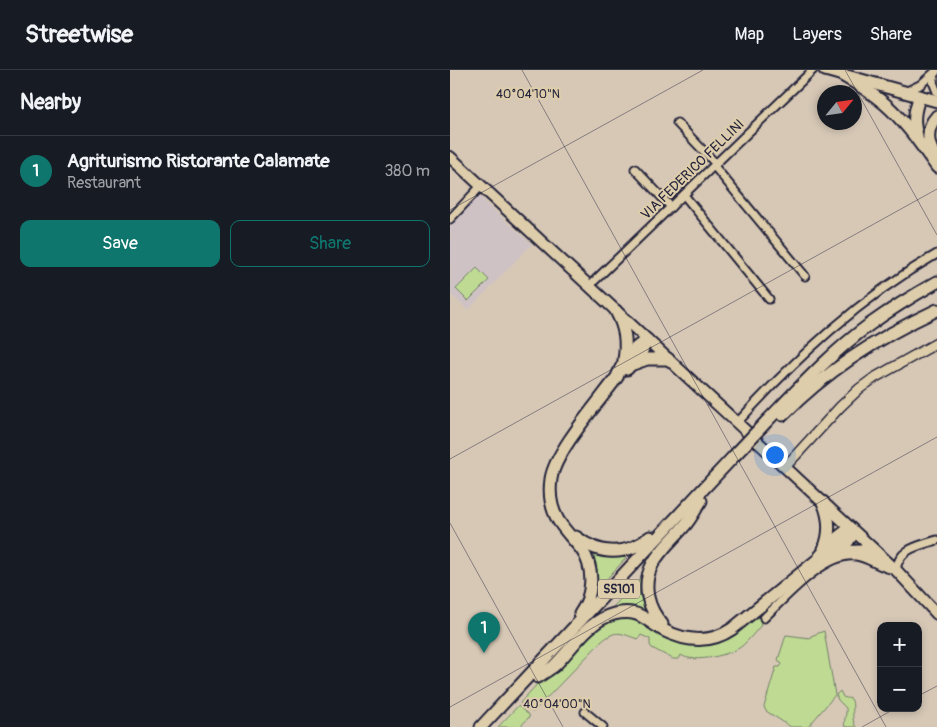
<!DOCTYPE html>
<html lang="en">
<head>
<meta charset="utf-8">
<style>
  body { margin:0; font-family:Pangolin,sans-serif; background:#20242c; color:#f1f3f6 }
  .controls { position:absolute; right:15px; bottom:15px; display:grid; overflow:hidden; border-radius:10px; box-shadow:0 2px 8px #0003 }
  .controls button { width:45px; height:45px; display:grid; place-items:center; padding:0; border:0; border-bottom:1px solid #363941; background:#171b24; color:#f1f3f6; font:25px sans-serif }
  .compass { position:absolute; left:367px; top:15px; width:45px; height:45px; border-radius:50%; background:#171b24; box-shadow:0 2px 8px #0003; rotate:61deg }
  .you { position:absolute; left:324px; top:384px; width:18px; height:18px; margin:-12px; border:4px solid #fff; border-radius:50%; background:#1a73e8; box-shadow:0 0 0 8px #1a73e833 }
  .badge { display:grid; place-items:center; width:32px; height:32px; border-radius:50%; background:#0f766e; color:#fff; font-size:16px; font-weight:700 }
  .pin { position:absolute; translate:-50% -41px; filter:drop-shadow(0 1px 2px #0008) }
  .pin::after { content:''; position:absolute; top:26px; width:18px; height:15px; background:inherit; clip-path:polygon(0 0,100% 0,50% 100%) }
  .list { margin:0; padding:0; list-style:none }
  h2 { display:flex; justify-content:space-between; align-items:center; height:65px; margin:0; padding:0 20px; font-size:21px }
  h2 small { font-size:16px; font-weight:400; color:#9ea1a6 }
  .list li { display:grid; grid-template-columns:32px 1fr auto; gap:15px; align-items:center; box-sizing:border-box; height:70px; padding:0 20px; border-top:1px solid #363941 }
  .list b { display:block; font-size:19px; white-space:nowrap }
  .list p { margin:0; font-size:16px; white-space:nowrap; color:#9ea1a6 }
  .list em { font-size:16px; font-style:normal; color:#9ea1a6 }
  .actions { display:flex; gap:10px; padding:15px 20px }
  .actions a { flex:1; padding:11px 0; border:1px solid #0f766e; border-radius:10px; text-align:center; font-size:18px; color:#0f766e }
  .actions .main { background:#0f766e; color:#fff }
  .map { position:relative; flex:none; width:487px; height:657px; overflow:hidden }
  header { display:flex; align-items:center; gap:30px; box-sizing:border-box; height:70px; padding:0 25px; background:#171b24; border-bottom:1px solid #363941 }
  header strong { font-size:24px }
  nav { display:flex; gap:28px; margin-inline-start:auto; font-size:18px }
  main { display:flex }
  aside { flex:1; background:#171b24 }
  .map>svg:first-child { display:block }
</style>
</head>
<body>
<header>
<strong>Streetwise</strong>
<nav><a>Map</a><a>Layers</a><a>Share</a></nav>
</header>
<main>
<aside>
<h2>Nearby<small></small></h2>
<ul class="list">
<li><span class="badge">1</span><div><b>Agriturismo Ristorante Calamate</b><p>Restaurant</p></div><em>380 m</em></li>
</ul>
<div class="actions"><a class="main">Save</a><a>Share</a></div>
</aside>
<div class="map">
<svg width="487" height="657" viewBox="0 0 487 657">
  <rect width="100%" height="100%" fill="#d7c8b6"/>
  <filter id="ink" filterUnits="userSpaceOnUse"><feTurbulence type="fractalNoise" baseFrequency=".02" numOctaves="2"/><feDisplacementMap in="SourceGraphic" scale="10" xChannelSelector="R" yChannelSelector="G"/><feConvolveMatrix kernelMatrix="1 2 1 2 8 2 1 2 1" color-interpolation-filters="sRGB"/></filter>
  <g filter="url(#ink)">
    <polygon fill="#cec2c4" points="28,124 36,132 35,133 82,174 18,240 0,224 0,153"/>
    <g fill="#bfdb93" stroke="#707e67">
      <polygon points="27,198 39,210 18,231 6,219"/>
      <polygon points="144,485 160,488 178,486 147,519 147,499"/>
      <polygon points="190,508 190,523 194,539 181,536 163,537"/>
      <path d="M309,545l2,10c-6,7 -12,15 -19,21 -11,9 -49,18 -61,9l-2,4h-6l-21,-11 -2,-3v-6l-9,-4 -3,4c-17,-5 -21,-11 -37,3l-68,70 -13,-9 19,-21 55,-54 14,-9 26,-3 34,22 13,6 19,2 24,-5z"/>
      <polygon points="374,561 385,625 358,657 341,657 316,641 314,637 326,597 330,597 332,594 328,590 336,565 360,568 361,566"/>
      <path d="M390,621l3,6c2,1 5,1 8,2 4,3 -1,21 5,28h-11c-2,-6 2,-12 1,-19l-8,-8 -2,-5z"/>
      <polygon points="68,636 80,646 70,657 48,657"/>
    </g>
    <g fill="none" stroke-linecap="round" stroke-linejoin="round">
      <defs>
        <g id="minor">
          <polyline points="486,1 483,12 487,22"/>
          <polyline points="455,22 470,15 487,0"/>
          <polyline points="227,53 266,94"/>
          <polyline points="264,96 355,206"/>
          <polyline points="185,99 221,137"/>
          <polyline points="234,125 319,229"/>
          <polyline points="0,149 31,116"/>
          <polyline points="139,216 363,0"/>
          <path d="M287,353c59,-65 123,-125 200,-169"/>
          <path d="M314,548c21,-20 61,-66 92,-62 14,2 25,13 40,14 3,-22 23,-24 41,-30"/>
          <polyline points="135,642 153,657"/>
        </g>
        <polyline id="tertiary" points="335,397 390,337 409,319 424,308 487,273"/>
        <polyline id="secondary" points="0,87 446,500 487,544"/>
        <g id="primary">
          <polyline points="375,0 487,31"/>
          <path d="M390,4c16,9 31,18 45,30 21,18 36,41 52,63"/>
          <path d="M467,66c-4,-15 -3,-25 3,-40"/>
          <path d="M485,86c-8,-13 -9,-28 2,-40"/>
        </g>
        <g id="trunk">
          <path d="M166,241c9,17 11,30 8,49"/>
          <polyline points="183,294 197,289 218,289"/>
          <polyline points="177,299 191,283 197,270"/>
          <path d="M333,345c43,-44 98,-79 154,-105"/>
          <path d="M316,352c33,-34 65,-69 103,-97 22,-16 45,-30 68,-43"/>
          <path d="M373,432c7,16 8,31 1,47"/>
          <path d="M126,467c24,19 51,19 74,0"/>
          <polyline points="386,482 411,481 431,487"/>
          <path d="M130,544c13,-18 15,-45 2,-64 -8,-10 -18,-20 -24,-30 -7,-12 -9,-27 -7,-41 4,-28 48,-77 66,-102 6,-16 16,-29 30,-37"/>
          <path d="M212,554c-7,-8 -12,-17 -14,-27 -7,-34 20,-51 38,-73 6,-7 10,-16 15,-23"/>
          <path d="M88,607c5,-4 11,-7 16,-11 19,-18 33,-45 60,-52 25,-6 31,6 49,16 24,12 47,14 69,-1l84,-68 30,-17 5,-7v-8c-14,5 -20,18 -31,27"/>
          <polyline points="31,657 284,386"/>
        </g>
      </defs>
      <use href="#minor" stroke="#22223b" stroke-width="11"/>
      <use href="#tertiary" stroke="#22223b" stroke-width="12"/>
      <use href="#secondary" stroke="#22223b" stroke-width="14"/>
      <use href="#primary" stroke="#22223b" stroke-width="15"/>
      <use href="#trunk" stroke="#22223b" stroke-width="15"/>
      <use href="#minor" stroke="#decdaa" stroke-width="7"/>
      <use href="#tertiary" stroke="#decdaa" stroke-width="9"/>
      <use href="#secondary" stroke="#decdaa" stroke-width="10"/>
      <use href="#primary" stroke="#decdaa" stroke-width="11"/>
      <use href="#trunk" stroke="#decdaa" stroke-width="11"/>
      <defs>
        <polyline id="trunk-bridge" points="284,386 316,352"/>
      </defs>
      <use href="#trunk-bridge" stroke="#22223b" stroke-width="15" stroke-linecap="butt"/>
      <use href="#trunk-bridge" stroke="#decdaa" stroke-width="11"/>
    </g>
  </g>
  <path fill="none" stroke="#22223b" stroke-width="1" stroke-opacity="0.45" d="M72,0l364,657M395,0l92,165M0,140l253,-140M0,389l487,-270M0,453l113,204M468,626l19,-10M0,637l487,-270M412,657l34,-19"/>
  <g text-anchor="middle" stroke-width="4" stroke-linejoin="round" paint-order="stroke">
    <rect fill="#decdaa" stroke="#5a555c" stroke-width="1" x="148" y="509.5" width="42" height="19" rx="4"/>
    <g font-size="12" font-weight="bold" fill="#22223b">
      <text x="169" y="523">SS101</text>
    </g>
    <g font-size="14" fill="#22223b" stroke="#decdaa">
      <text transform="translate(242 99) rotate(-44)" y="5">VIA FEDERICO FELLINI</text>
    </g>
  </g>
  <g font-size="12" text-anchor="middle" fill="#22223b" stroke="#decdaa" stroke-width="4" stroke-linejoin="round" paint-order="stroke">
    <text x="78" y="28">40°04'10"N</text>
    <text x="107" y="638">40°04'00"N</text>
  </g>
</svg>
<div class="controls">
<button>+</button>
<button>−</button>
</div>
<svg class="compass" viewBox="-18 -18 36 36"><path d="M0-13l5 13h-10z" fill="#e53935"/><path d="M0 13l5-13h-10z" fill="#9ea1a6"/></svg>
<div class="you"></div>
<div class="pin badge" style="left:34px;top:583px">1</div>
</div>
</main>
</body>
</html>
